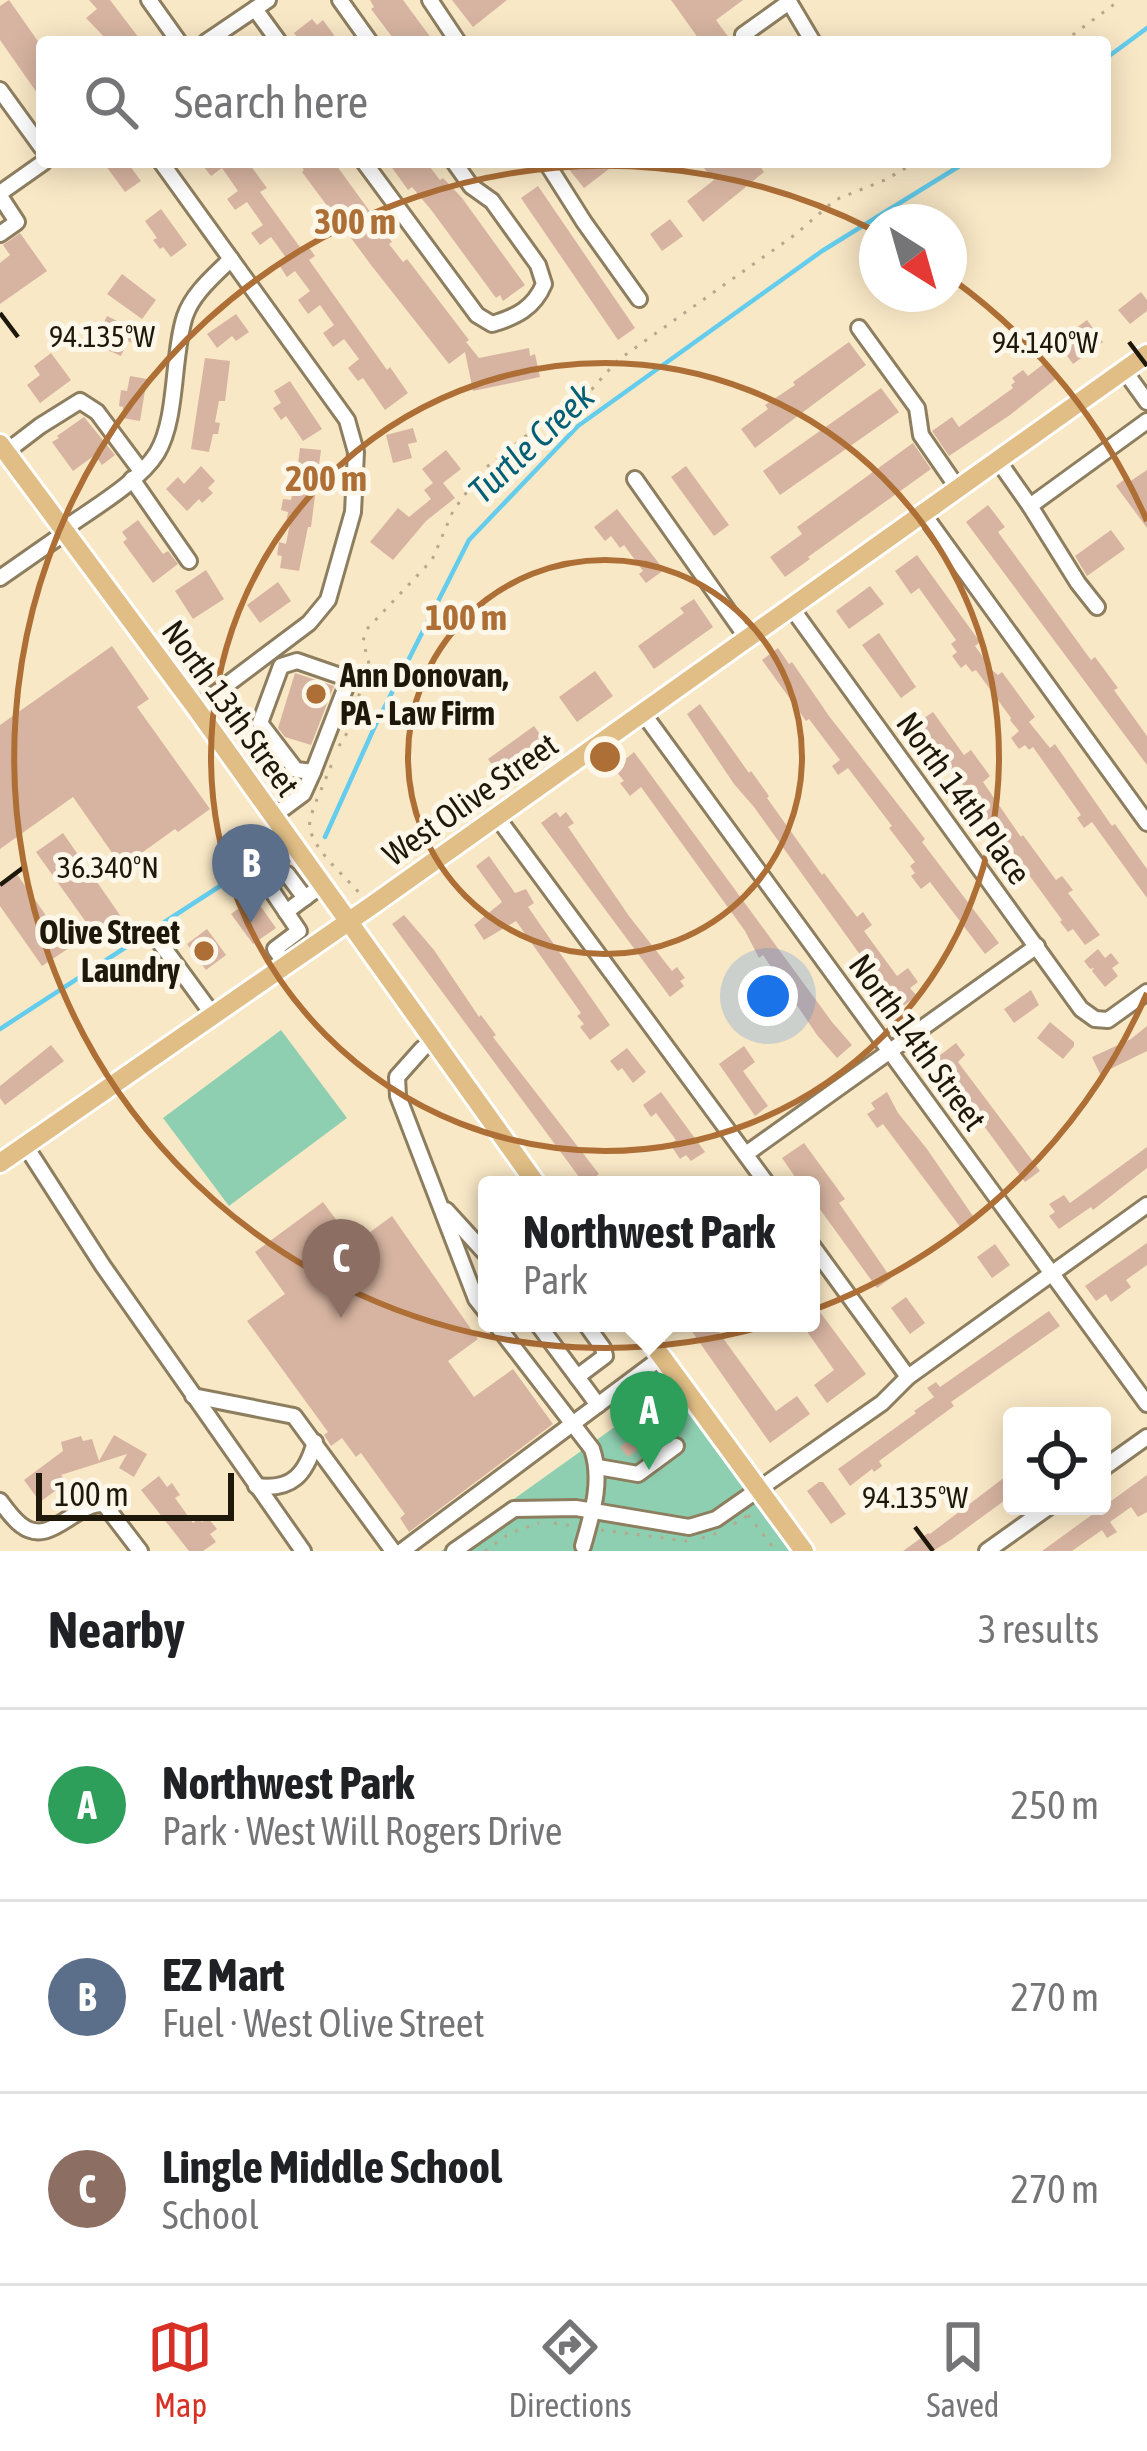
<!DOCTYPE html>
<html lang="en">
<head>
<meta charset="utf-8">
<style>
  body { margin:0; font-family:"Asap Condensed",sans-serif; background:#f6f6f6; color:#202124 }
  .controls { position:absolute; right:36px; bottom:36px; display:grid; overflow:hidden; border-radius:12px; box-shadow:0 6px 30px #0003 }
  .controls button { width:108px; height:108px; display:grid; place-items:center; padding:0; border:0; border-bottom:3px solid #e0e0e0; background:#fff; color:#202124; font:60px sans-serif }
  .compass { position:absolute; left:859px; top:204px; width:108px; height:108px; border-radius:50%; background:#fff; box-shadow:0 6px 30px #0003; rotate:143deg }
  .scale { position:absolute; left:36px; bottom:30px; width:198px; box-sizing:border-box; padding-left:12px; border:6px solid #1e180b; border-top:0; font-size:33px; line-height:42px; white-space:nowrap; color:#1e180b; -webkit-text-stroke:9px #fdf7e9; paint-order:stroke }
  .you { position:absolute; left:768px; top:996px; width:42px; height:42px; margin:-30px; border:9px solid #fff; border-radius:50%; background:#1a73e8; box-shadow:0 0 0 18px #1a73e833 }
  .badge { display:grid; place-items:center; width:78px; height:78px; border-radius:50%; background:#d93025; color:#fff; font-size:39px; font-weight:700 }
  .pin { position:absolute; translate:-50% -99px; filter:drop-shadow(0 3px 6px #0008) }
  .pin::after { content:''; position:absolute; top:63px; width:42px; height:36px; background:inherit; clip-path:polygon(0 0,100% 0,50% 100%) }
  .popup { position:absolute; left:478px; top:1176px; width:342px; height:156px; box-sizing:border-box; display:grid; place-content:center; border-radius:12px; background:#fff; filter:drop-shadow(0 3px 9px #0005); font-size:39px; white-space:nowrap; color:#757577 }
  .popup b { font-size:45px; color:#202124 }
  .popup::after { content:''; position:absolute; left:50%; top:100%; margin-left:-24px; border:24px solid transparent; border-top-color:#fff }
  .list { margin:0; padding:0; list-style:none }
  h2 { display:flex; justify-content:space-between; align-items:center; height:156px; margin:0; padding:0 48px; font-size:51px }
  h2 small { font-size:39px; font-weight:400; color:#757577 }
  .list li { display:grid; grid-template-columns:78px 1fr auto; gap:36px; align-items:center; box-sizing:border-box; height:192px; padding:0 48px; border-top:3px solid #e0e0e0 }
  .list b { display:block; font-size:45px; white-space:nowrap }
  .list p { margin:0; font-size:39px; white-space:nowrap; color:#757577 }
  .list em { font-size:39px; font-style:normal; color:#757577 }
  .icon { flex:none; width:66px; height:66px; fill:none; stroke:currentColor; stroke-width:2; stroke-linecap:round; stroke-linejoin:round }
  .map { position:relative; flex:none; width:1147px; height:1551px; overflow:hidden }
  .search { position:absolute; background:#fff; box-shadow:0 6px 30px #0003; left:36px; right:36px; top:36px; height:132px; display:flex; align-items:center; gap:30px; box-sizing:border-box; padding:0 42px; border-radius:12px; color:#757577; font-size:45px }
  .sheet { height:732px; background:#fff }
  nav { display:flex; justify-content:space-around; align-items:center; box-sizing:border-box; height:168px; border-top:3px solid #e0e0e0; background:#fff; font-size:33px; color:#757577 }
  nav a { display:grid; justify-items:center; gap:6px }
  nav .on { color:#d93025 }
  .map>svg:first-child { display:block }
</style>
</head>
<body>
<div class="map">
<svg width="1147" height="1551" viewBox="0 0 1147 1551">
  <rect width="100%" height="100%" fill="#f9e8c6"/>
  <g fill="#8fcfb1">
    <polygon points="281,1030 347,1118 229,1206 163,1118"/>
    <polygon points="679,1381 802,1551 441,1551"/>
  </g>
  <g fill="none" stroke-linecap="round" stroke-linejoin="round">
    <g stroke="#64ccec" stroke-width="4.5">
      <polyline points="1105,59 1147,28"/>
      <polyline points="325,837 375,726 469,540 578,426 822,251 966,162"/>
      <polyline points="0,1029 237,875 259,871"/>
    </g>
  </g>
  <g fill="#d7b4a1">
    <polygon points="9,0 42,47 42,100 0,40 0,6"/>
    <polygon points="89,0 110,0 142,42 109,42 86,18 97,9"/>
    <polygon points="370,0 403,0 434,42 396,42 371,9 374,7"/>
    <polygon points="452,0 507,0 473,27"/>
    <polygon points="671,0 743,0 716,20 732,42 701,42"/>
    <polygon points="312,19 317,25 323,20 339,42 301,42 294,33"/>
    <polygon points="103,162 127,162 141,181 125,192"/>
    <polygon points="200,162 248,162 267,188 260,192 302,250 308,246 315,256 309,260 387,370 390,367 408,393 385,410 363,378 358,381 348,368 359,359 344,339 333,347 323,333 334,325 320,305 308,314 298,300 310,291 295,271 287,277 279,265 287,259 271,237 260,245 251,233 263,225 247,202 235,210 227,199 238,191 222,168 211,176"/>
    <polygon points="298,162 334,162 392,242 389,244 403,262 407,259 414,268 469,340 466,342 479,358 529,348 530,356 535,354 540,377 473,391 465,352 449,364 371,265 302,172 304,170"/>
    <polygon points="388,162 426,162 440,180 443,178 462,198 525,285 503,301 500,295 496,298 432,211 412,187 408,190"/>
    <polygon points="563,162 618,162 584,188"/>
    <polygon points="699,162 757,162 764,172 703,222 687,201 714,180"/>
    <polygon points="538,186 635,328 618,340 521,198"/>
    <polygon points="161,209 187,245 171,257 163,247 160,249 153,240 157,238 145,221"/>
    <polygon points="670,219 683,236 662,251 650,234"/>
    <polygon points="20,233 47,271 0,304 0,263 10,255 3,245"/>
    <polygon points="122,274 156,300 142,319 107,294"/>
    <polygon points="1141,292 1147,300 1147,311 1130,324 1118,310"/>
    <polygon points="236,314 249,332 236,341 232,336 217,348 207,334"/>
    <polygon points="107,316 144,334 138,346 128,341 121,356 103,348 108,339 98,334"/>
    <polygon points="1087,320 1103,342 1073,364 1057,342"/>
    <polygon points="849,342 866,365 755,448 741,429 768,409 765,405 795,385 793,382"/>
    <polygon points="51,353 71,380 40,403 27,385 40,375 34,366"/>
    <polygon points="205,358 230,361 225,401 219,401 215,422 220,423 218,434 213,434 209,452 191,449"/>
    <polygon points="1046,362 1057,378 1010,415 949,456 932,431 952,417 959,427 1013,388 1011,385 1015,382 1012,378 1023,370 1028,376"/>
    <polygon points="130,376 147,379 140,421 122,418 123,407 119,406 121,390 127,391"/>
    <polygon points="290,381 322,429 303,441 286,416 281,420 273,408 281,403 274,391"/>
    <polygon points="881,388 899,412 780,495 763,471"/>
    <polygon points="84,417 115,455 102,465 95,455 73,471 52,442 59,438 57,436"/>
    <polygon points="413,428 417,442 408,444 412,458 393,463 386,435"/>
    <polygon points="913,443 931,469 808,557 810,559 785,577 770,557 802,534 797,527"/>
    <polygon points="300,448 321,450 311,527 308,527 299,571 280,568 282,556 277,555 279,542 286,544 290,523 286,523 288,512 281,510 283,499 291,500 293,489 295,489"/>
    <polygon points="446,450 461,469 443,483 455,498 426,521 393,560 370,542 398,508 409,517 431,499 424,490 433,483 422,469"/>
    <polygon points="201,466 215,481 208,488 213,493 202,503 199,499 187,511 166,489 178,477 184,484"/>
    <polygon points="686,466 729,525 714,536 671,477"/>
    <polygon points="1147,470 1147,528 1116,486 1126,478 1129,482"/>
    <polygon points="988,505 1005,527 998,532 1091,660 1095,657 1118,688 1114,690 1147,736 1147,765 966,522"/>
    <polygon points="617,509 664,570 646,583 639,574 643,571 624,545 620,548 611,536 605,541 594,527"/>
    <polygon points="138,520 163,554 168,551 178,564 153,583 123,542 127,539 122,532"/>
    <polygon points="1111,530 1125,549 1087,576 1075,556"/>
    <polygon points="917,555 980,642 975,646 993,671 998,675 1002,672 1035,717 1029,722 1050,748 1055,744 1112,826 1115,824 1147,869 1147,898 1092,822 1084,828 1077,818 1081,815 1033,747 1029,750 1025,745 1019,749 1011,738 1019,731 1010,720 1011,718 976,670 972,672 966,664 961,668 952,656 957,652 951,644 956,640 919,588 911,594 895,571"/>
    <polygon points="206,570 224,599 193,619 175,591"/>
    <polygon points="278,582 291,601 260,623 247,605"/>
    <polygon points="870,586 884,604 849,629 836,611"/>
    <polygon points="694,599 713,627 654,669 638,646 684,613 680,608"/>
    <polygon points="879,633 916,687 901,698 862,645"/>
    <polygon points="112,646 149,699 137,707 210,809 178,832 175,829 122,867 73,797 0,849 0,725"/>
    <polygon points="778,648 789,664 792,662 829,716 925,839 922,842 999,943 985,954 930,882 921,889 911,876 915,873 910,866 915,862 889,828 892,826 848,768 838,775 832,766 840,760 809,719 806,721 762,660"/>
    <polygon points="595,671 613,696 577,722 559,697"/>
    <polygon points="295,673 334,686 311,745 285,737 278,728"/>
    <polygon points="700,704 749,773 751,771 769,796 767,798 822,875 824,873 857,917 863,912 872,925 864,931 897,976 908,968 918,982 910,988 917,996 899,1009 754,807 734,784 687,714"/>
    <polygon points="933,712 964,755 971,750 990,776 983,782 1021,837 1023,835 1056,880 1062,876 1073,890 1068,893 1100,935 1085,945 1073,929 1068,932 1060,922 1062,920 1015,856 1012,859 975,801 917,723"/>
    <polygon points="534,726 546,743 500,776 488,759"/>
    <polygon points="634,752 832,1022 852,1045 837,1058 817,1035 763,955 759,958 745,931 641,787 630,796 620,783 624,781 616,771 624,765 622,762"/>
    <polygon points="556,812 560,817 566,812 574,823 568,827 629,916 672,971 677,967 685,978 680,981 684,986 670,997 541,823"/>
    <polygon points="63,833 124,921 98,939 36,852"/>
    <polygon points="489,856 515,893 526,889 534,903 528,907 610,1025 590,1040 580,1027 584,1024 577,1016 581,1013 516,921 484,940 474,925 502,902 476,866"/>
    <polygon points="16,873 69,948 42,966 0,906 0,884"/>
    <polygon points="254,897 276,928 253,944 231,914"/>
    <polygon points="404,915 434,950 479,1017 481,1015 496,1035 493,1037 599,1174 585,1185 392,924"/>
    <polygon points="207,929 226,955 206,970 187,944"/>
    <polygon points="1098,949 1105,958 1111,953 1119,963 1112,968 1118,976 1105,987 1092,971 1094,968 1090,969 1084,961"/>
    <polygon points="1031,990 1039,1005 1014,1023 1004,1009"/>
    <polygon points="1050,1022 1074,1042 1074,1046 1063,1059 1037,1038"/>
    <polygon points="1147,1026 1147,1051 1100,1074 1092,1057 1131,1039"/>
    <polygon points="956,1043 965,1055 958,1062 1040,1171 1025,1182 935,1059"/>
    <polygon points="51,1045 64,1061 5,1105 0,1098 0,1086"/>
    <polygon points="744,1046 755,1062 743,1071 768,1106 755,1116 719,1064"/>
    <polygon points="627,1048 646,1072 633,1083 622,1068 618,1071 610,1061"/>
    <polygon points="661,1092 705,1152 691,1161 686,1155 680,1159 670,1144 676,1140 656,1113 651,1117 643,1105"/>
    <polygon points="887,1092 898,1113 927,1149 975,1219 961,1228 883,1124 877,1128 867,1114 875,1109 871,1103"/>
    <polygon points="804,1143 845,1199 839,1203 891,1278 877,1288 811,1197 811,1176 800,1184 782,1158"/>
    <polygon points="1147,1147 1147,1168 1093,1210 1091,1207 1059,1229 1049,1216 1055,1212 1049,1204 1064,1195 1070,1203"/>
    <polygon points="323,1202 354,1244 392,1216 478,1339 448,1361 474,1397 513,1369 553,1424 409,1532 400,1518 405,1514 361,1453 356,1457 342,1438 331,1446 324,1435 328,1432 247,1321 285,1294 255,1252"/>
    <polygon points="1147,1243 1147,1265 1126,1280 1131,1287 1111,1302 1106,1294 1096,1301 1085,1286"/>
    <polygon points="995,1244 1010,1265 992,1278 977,1257"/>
    <polygon points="906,1297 925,1323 910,1334 891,1308"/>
    <polygon points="811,1300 866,1374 827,1403 814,1385 834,1370 801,1323 811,1323"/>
    <polygon points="1049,1311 1060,1326 951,1402 954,1406 879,1461 882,1466 874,1472 872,1469 850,1486 838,1469 916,1413 914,1411 934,1397 927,1388 936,1382 940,1387"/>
    <polygon points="686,1323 712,1323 776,1411 797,1396 810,1414 770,1443"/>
    <polygon points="658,1418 666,1428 628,1457 620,1447"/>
    <polygon points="114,1435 147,1454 134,1477 119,1468 127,1454 61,1475 67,1482 40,1502 24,1480 63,1451 61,1442 81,1436 83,1441 92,1439 99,1461"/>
    <polygon points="1147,1475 1147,1512 1138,1517 1131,1507 1110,1522 1117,1532 1107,1538 1102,1530 1072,1551 1042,1551"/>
    <polygon points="159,1476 167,1487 172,1483 180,1495 175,1498 193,1523 199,1518 202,1522 208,1518 217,1529 210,1534 216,1542 203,1551 189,1551 141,1490"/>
    <polygon points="1005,1477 1012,1487 1012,1495 952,1539 933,1551 903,1551 928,1533 930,1534"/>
    <polygon points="819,1482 823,1482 846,1514 831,1524 807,1491"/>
  </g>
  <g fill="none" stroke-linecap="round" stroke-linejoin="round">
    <defs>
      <g id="minor">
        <polyline points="149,0 179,42"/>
        <polyline points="340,0 370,42"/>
        <polyline points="430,0 458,42"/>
        <polyline points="788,0 813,42"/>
        <polyline points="255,9 279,42"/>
        <polyline points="743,35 789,2"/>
        <polyline points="206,42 268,0"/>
        <polyline points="0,90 42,148"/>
        <polyline points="161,162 347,420 356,452 353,512 328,600 309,623 196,708"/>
        <path d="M364,162l113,153 15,9c24,-7 42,-16 52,-40l-6,-19 -46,-64 -21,-15 -17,-24"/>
        <polyline points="546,162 584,222 639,299"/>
        <polyline points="0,193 44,162"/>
        <polyline points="0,196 17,222 0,234"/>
        <polyline points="859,328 917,408 921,435 957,487"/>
        <polyline points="1124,370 1147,402"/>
        <polyline points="6,452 40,426 80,401 97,412 141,471"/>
        <polyline points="997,459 1030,506 1147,421"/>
        <polyline points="132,479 189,561"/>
        <polyline points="635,479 747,638"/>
        <polyline points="1030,506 1078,583 1097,607"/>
        <polyline points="922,512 1147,823"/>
        <path d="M64,529c28,-20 75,-47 93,-76 21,-35 15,-98 28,-137 8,-23 29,-40 46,-57"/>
        <polyline points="0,578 66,532"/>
        <polyline points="791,607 1081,1009 1095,1019 1108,1020 1147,992"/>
        <polygon points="297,661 349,679 313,772 296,770 260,723 281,666"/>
        <polyline points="643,713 1147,1404"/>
        <polyline points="272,817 303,794 313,772"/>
        <polyline points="497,817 768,1185"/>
        <polyline points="280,872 287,874 305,898"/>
        <polyline points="286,912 321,886"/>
        <polyline points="158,940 213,1015"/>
        <polyline points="286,965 275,949 299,931 270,888 280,872 278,859 293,847"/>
        <polyline points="433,1040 422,1049 397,1077 398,1096 476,1299 487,1313"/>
        <polyline points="25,1145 103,1266 303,1551"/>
        <polyline points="746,1154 1037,946"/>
        <polyline points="446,1210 487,1255"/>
        <polyline points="811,1244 908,1377"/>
        <path d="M495,1323l97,126c11,32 0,65 -9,97"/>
        <polyline points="537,1323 598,1405"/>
        <polyline points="577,1377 605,1356 603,1348 585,1323"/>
        <polyline points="193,1396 294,1416 393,1551"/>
        <polyline points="598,1467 638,1474 676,1446"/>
        <polyline points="1102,1469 1147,1437"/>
        <path d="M256,1486c36,5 50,-12 59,-44"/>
        <path d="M0,1501c6,8 13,18 21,24 29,23 54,-23 83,-21l36,47"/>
        <polyline points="402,1551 662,1357"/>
        <polyline points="454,1551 514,1509 576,1508 689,1527 716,1519 882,1403 908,1377 1147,1205"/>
        <polyline points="987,1551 1050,1506"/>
      </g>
      <g id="major">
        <polyline points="0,444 196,708 537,1185"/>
        <polyline points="0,1163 374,904 1147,354"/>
        <polyline points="637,1323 804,1551"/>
      </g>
    </defs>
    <use href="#minor" stroke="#8d7e5f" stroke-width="20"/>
    <use href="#major" stroke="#fff" stroke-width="24"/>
    <g stroke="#b5a88c" stroke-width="3" stroke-dasharray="3 9" stroke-linecap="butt">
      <polyline points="1063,42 1120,0"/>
      <polyline points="353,707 371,671 363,641 367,629 432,560 453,511 483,470 542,423 563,412 573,397 592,389 618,360 796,234 835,200 885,180 916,162"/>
      <polyline points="339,746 347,733 350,716"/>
      <polyline points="321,790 333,761"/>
      <path d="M317,799c-3,9 -9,21 -7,30 5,23 37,49 51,66"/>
      <polyline points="748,1515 776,1551"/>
      <polyline points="554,1523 574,1526"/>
      <polyline points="734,1524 748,1515"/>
      <polyline points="601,1530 687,1541"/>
      <polyline points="702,1538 721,1532"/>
      <polyline points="485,1551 510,1533 539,1523"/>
    </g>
    <use href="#minor" stroke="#fff" stroke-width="14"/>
    <use href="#major" stroke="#e0be85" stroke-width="18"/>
  </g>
  <path fill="none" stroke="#1e180b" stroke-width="4.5" d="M0,313l18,24M1129,342l18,24M0,885l24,-18M915,1527l18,24"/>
  <g fill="none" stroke="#ae6f36" stroke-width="6">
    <circle cx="605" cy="757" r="197"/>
    <circle cx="605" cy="757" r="394"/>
    <path d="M1147 993A591 591 0 1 1 873 230M952 279A591 591 0 0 1 1147 521"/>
  </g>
  <g fill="#ae6f36" stroke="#fdf7e9" stroke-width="4.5">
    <circle cx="316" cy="694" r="12"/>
    <circle cx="204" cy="951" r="12"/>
  </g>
  <g text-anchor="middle" stroke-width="10" stroke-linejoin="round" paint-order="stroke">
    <g font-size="33" font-weight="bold" fill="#1e180b" stroke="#fdf7e9" text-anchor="start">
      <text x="340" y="687">Ann Donovan,<tspan x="340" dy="38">PA - Law Firm</tspan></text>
      <text x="180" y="944" text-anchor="end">Olive Street<tspan x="180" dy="38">Laundry</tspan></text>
    </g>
    <g font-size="33" fill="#1e180b" stroke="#fdf7e9">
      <text transform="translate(231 708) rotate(54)" y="12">North 13th Street</text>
      <text transform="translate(964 798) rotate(54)" y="12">North 14th Place</text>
      <text transform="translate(470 799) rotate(-35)" y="12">West Olive Street</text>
      <text transform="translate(918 1042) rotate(54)" y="12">North 14th Street</text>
    </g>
    <g font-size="36" font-style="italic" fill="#035f75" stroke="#fdf7e9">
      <text transform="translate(531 443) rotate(-43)" y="13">Turtle Creek</text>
    </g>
  </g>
  <g font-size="30" text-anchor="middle" fill="#1e180b" stroke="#fdf7e9" stroke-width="10" stroke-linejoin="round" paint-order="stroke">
    <text x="102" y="347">94.135°W</text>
    <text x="1045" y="353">94.140°W</text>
    <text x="108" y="878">36.340°N</text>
    <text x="915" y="1508">94.135°W</text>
  </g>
  <circle cx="605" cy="757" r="18" fill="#ae6f36" stroke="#fdf7e9" stroke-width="6"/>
  <g font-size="36" text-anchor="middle" font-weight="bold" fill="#ae6f36" stroke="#fdf7e9" stroke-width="10" stroke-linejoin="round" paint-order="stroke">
    <text x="355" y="234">300 m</text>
    <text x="326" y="491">200 m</text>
    <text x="466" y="630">100 m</text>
  </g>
</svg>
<div class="controls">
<button><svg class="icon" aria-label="locate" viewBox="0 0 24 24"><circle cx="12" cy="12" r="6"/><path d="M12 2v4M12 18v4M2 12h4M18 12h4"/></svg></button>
</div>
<svg class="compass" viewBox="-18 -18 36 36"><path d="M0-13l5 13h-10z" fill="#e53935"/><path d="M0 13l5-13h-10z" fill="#757577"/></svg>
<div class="scale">100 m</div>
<div class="you"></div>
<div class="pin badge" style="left:649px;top:1470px;background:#2e9e5b">A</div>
<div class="popup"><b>Northwest Park</b>Park</div>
<div class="pin badge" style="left:251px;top:923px;background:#5c6f8a">B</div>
<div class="pin badge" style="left:341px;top:1318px;background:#8d6e63">C</div>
<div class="search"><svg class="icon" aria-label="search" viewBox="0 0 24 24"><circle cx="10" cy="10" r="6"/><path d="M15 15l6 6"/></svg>Search here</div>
</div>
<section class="sheet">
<h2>Nearby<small>3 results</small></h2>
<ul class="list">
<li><span class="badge" style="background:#2e9e5b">A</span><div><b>Northwest Park</b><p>Park · West Will Rogers Drive</p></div><em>250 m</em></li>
<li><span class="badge" style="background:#5c6f8a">B</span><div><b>EZ Mart</b><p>Fuel · West Olive Street</p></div><em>270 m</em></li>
<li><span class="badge" style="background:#8d6e63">C</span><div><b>Lingle Middle School</b><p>School</p></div><em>270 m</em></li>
</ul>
</section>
<nav>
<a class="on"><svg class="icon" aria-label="map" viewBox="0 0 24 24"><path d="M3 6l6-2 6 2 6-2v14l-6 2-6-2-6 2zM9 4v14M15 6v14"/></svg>Map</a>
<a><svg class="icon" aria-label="directions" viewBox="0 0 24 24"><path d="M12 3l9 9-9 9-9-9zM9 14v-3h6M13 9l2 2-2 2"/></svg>Directions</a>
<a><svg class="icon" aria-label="saved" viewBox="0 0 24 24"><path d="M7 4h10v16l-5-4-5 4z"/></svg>Saved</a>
</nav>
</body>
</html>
